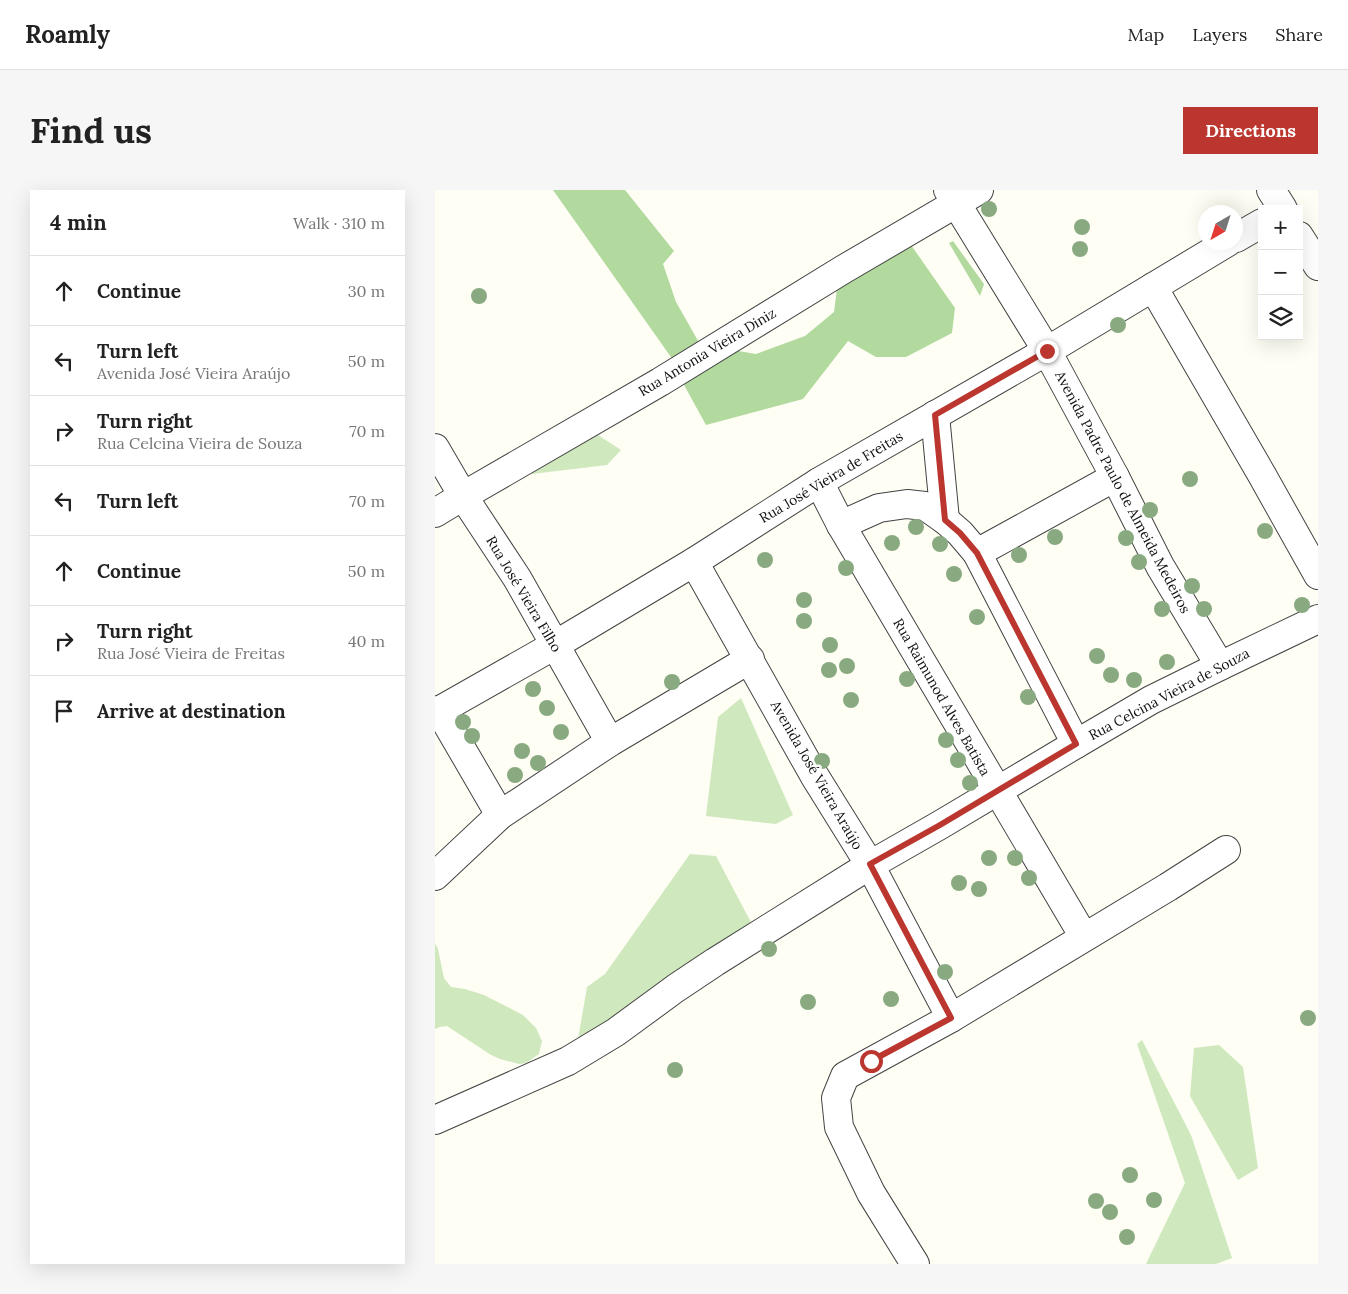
<!DOCTYPE html>
<html lang="en">
<head>
<meta charset="utf-8">
<style>
  body { margin:0; font-family:Lora,serif; background:#f6f6f6; color:#222 }
  .controls { position:absolute; right:15px; top:15px; display:grid; overflow:hidden; border-radius:0px; box-shadow:0 5px 20px #0002 }
  .controls button { width:45px; height:45px; display:grid; place-items:center; padding:0; border:0; border-bottom:1px solid #e0e0e0; background:#fff; color:#222; font:25px sans-serif }
  .compass { position:absolute; left:763px; top:15px; width:45px; height:45px; border-radius:50%; background:#fff; box-shadow:0 5px 20px #0002; rotate:219deg }
  .stop { position:absolute; width:15px; height:15px; margin:-11px; border:4px solid #bb362e; border-radius:50%; background:#fff }
  .stop.end { background:#bb362e; border-color:#fff; box-shadow:0 1px 5px #0008 }
  .list { margin:0; padding:0; list-style:none }
  h2 { display:flex; justify-content:space-between; align-items:center; height:65px; margin:0; padding:0 20px; font-size:21px }
  h2 small { font-size:16px; font-weight:400; color:#767676 }
  .list li { display:grid; grid-template-columns:32px 1fr auto; gap:15px; align-items:center; box-sizing:border-box; height:70px; padding:0 20px; border-top:1px solid #e0e0e0 }
  .list b { display:block; font-size:19px; white-space:nowrap }
  .list p { margin:0; font-size:16px; white-space:nowrap; color:#767676 }
  .list em { font-size:16px; font-style:normal; color:#767676 }
  .icon { flex:none; width:28px; height:28px; fill:none; stroke:currentColor; stroke-width:2; stroke-linecap:round; stroke-linejoin:round }
  .map { position:relative; flex:none; width:883px; height:1074px; overflow:hidden; border-radius:0px }
  header { display:flex; align-items:center; gap:30px; box-sizing:border-box; height:70px; padding:0 25px; background:#fff; border-bottom:1px solid #e0e0e0 }
  header strong { font-size:24px }
  nav { display:flex; gap:28px; margin-inline-start:auto; font-size:18px }
  .intro { display:flex; align-items:center; justify-content:space-between; box-sizing:border-box; height:120px; padding:0 30px }
  h1 { margin:0; font-size:35px }
  .button { padding:12px 22px; border-radius:0px; background:#bb362e; color:#fff; font-size:18px; font-weight:700 }
  main { display:flex; gap:30px; padding:0 30px }
  aside { flex:1; background:#fff; border-radius:0px; box-shadow:0 5px 20px #0002 }
  .map>svg:first-child { display:block }
</style>
</head>
<body>
<header>
<strong>Roamly</strong>
<nav><a>Map</a><a>Layers</a><a>Share</a></nav>
</header>
<div class="intro"><h1>Find us</h1><a class="button">Directions</a></div>
<main>
<aside>
<h2>4 min<small>Walk · 310 m</small></h2>
<ul class="list">
<li><svg class="icon" aria-label="ahead" viewBox="0 0 24 24"><path d="M12 20V5M6 11l6-6 6 6"/></svg><div><b>Continue</b></div><em>30 m</em></li>
<li><svg class="icon" aria-label="left" viewBox="0 0 24 24"><path d="M17 20v-9H6M10 6l-5 5 5 5"/></svg><div><b>Turn left</b><p>Avenida José Vieira Araújo</p></div><em>50 m</em></li>
<li><svg class="icon" aria-label="right" viewBox="0 0 24 24"><path d="M7 20v-9h11M14 6l5 5-5 5"/></svg><div><b>Turn right</b><p>Rua Celcina Vieira de Souza</p></div><em>70 m</em></li>
<li><svg class="icon" aria-label="left" viewBox="0 0 24 24"><path d="M17 20v-9H6M10 6l-5 5 5 5"/></svg><div><b>Turn left</b></div><em>70 m</em></li>
<li><svg class="icon" aria-label="ahead" viewBox="0 0 24 24"><path d="M12 20V5M6 11l6-6 6 6"/></svg><div><b>Continue</b></div><em>50 m</em></li>
<li><svg class="icon" aria-label="right" viewBox="0 0 24 24"><path d="M7 20v-9h11M14 6l5 5-5 5"/></svg><div><b>Turn right</b><p>Rua José Vieira de Freitas</p></div><em>40 m</em></li>
<li><svg class="icon" aria-label="arrive" viewBox="0 0 24 24"><path d="M6 21V4h12l-3 4 3 4H6"/></svg><div><b>Arrive at destination</b></div></li>
</ul>
</aside>
<div class="map">
<svg width="883" height="1074" viewBox="0 0 883 1074">
  <rect width="100%" height="100%" fill="#fefef4"/>
  <g fill="#d0e8be">
    <polygon points="152,238 186,260 172,275 97,284 102,269"/>
    <polygon points="306,508 358,625 341,634 271,626 283,527"/>
    <polygon points="255,664 281,666 319,738 142,855 152,797 170,784"/>
    <polygon points="0,753 3,759 9,788 16,797 30,799 49,805 88,825 101,838 107,851 104,864 91,873 84,874 65,869 56,865 12,836 5,837 0,839"/>
    <polygon points="707,850 756,945 797,1068 781,1074 711,1074 750,993 702,854"/>
    <polygon points="784,855 808,877 823,978 803,990 755,906 759,858"/>
  </g>
  <g fill="#b2d99e">
    <polygon points="118,0 190,0 239,61 228,74 241,112 266,156 243,177"/>
    <polygon points="518,51 549,94 545,106 514,53"/>
    <polygon points="476,55 520,118 517,143 471,167 441,167 413,151 368,209 271,235 243,184 286,158 321,164 370,146 399,122 402,98"/>
  </g>
  <g fill="none" stroke-linecap="round" stroke-linejoin="round">
    <defs>
      <g id="minor">
        <polyline points="513,0 612,161 680,287 725,376 785,476"/>
        <polyline points="836,0 848,19"/>
        <polyline points="864,46 883,76"/>
        <polyline points="801,48 827,33"/>
        <polyline points="718,97 827,285 883,385"/>
        <polyline points="500,225 510,330"/>
        <polyline points="0,258 28,306 82,388 175,552"/>
        <polyline points="384,292 406,335 649,747"/>
        <polyline points="0,323 28,306 225,192 409,79 544,0"/>
        <polyline points="406,335 444,318 472,314 490,316 510,330 525,343 542,363 680,287"/>
        <polyline points="542,363 641,554"/>
        <polyline points="259,372 379,585 435,675 516,828"/>
        <polyline points="4,520 65,625"/>
        <polyline points="0,523 120,455 259,372 384,292 612,161 793,52"/>
        <polyline points="0,686 65,625 175,552 315,469"/>
        <polyline points="0,930 133,871 181,842 241,798 280,772 435,675 505,635 641,554 716,510 785,476 883,429"/>
        <polyline points="480,1074 436,1003 404,937 401,908 410,886 516,828 733,697 791,660"/>
      </g>
    </defs>
    <use href="#minor" stroke="#434343" stroke-width="30"/>
    <use href="#minor" stroke="#fff" stroke-width="28"/>
  </g>
  <g fill="#89aa80">
    <circle cx="554" cy="19" r="8"/>
    <circle cx="647" cy="37" r="8"/>
    <circle cx="645" cy="59" r="8"/>
    <circle cx="44" cy="106" r="8"/>
    <circle cx="683" cy="135" r="8"/>
    <circle cx="755" cy="289" r="8"/>
    <circle cx="715" cy="320" r="8"/>
    <circle cx="481" cy="337" r="8"/>
    <circle cx="830" cy="341" r="8"/>
    <circle cx="620" cy="347" r="8"/>
    <circle cx="691" cy="348" r="8"/>
    <circle cx="457" cy="353" r="8"/>
    <circle cx="505" cy="354" r="8"/>
    <circle cx="584" cy="365" r="8"/>
    <circle cx="330" cy="370" r="8"/>
    <circle cx="704" cy="372" r="8"/>
    <circle cx="411" cy="378" r="8"/>
    <circle cx="519" cy="384" r="8"/>
    <circle cx="757" cy="396" r="8"/>
    <circle cx="369" cy="410" r="8"/>
    <circle cx="867" cy="415" r="8"/>
    <circle cx="727" cy="419" r="8"/>
    <circle cx="769" cy="419" r="8"/>
    <circle cx="542" cy="427" r="8"/>
    <circle cx="369" cy="431" r="8"/>
    <circle cx="395" cy="455" r="8"/>
    <circle cx="662" cy="466" r="8"/>
    <circle cx="732" cy="472" r="8"/>
    <circle cx="412" cy="476" r="8"/>
    <circle cx="394" cy="480" r="8"/>
    <circle cx="676" cy="485" r="8"/>
    <circle cx="472" cy="489" r="8"/>
    <circle cx="699" cy="490" r="8"/>
    <circle cx="237" cy="492" r="8"/>
    <circle cx="98" cy="499" r="8"/>
    <circle cx="593" cy="507" r="8"/>
    <circle cx="416" cy="510" r="8"/>
    <circle cx="112" cy="518" r="8"/>
    <circle cx="28" cy="532" r="8"/>
    <circle cx="126" cy="542" r="8"/>
    <circle cx="37" cy="546" r="8"/>
    <circle cx="511" cy="550" r="8"/>
    <circle cx="87" cy="561" r="8"/>
    <circle cx="523" cy="570" r="8"/>
    <circle cx="387" cy="571" r="8"/>
    <circle cx="103" cy="573" r="8"/>
    <circle cx="80" cy="585" r="8"/>
    <circle cx="535" cy="593" r="8"/>
    <circle cx="554" cy="668" r="8"/>
    <circle cx="580" cy="668" r="8"/>
    <circle cx="594" cy="688" r="8"/>
    <circle cx="524" cy="693" r="8"/>
    <circle cx="544" cy="699" r="8"/>
    <circle cx="334" cy="759" r="8"/>
    <circle cx="510" cy="782" r="8"/>
    <circle cx="456" cy="809" r="8"/>
    <circle cx="373" cy="812" r="8"/>
    <circle cx="873" cy="828" r="8"/>
    <circle cx="240" cy="880" r="8"/>
    <circle cx="695" cy="985" r="8"/>
    <circle cx="719" cy="1010" r="8"/>
    <circle cx="661" cy="1011" r="8"/>
    <circle cx="675" cy="1022" r="8"/>
    <circle cx="692" cy="1047" r="8"/>
  </g>
  <g fill="none" stroke-linecap="round" stroke-linejoin="round">
    <polyline stroke="#bb362e" stroke-width="6" points="436,871 516,828 435,674 505,635 641,554 542,363 525,343 510,330 500,225 612,161"/>
  </g>
  <g text-anchor="middle" stroke-width="5" stroke-linejoin="round" paint-order="stroke">
    <g font-size="14" fill="#101010" stroke="#fff">
      <text transform="translate(272 162) rotate(-31)" y="5">Rua Antonia Vieira Diniz</text>
      <text transform="translate(396 287) rotate(-31)" y="5">Rua José Vieira de Freitas</text>
      <text transform="translate(688 302) rotate(62)" y="5">Avenida Padre Paulo de Almeida Medeiros</text>
      <text transform="translate(89 404) rotate(59)" y="5">Rua José Vieira Filho</text>
      <text transform="translate(734 504) rotate(-28)" y="5">Rua Celcina Vieira de Souza</text>
      <text transform="translate(507 507) rotate(60)" y="5">Rua Raimunod Alves Batista</text>
      <text transform="translate(382 585) rotate(60)" y="5">Avenida José Vieira Araújo</text>
    </g>
  </g>
</svg>
<div class="controls">
<button>+</button>
<button>−</button>
<button><svg class="icon" aria-label="layers" viewBox="0 0 24 24"><path d="M12 4l9 5-9 5-9-5zM3 14l9 5 9-5"/></svg></button>
</div>
<svg class="compass" viewBox="-18 -18 36 36"><path d="M0-13l5 13h-10z" fill="#e53935"/><path d="M0 13l5-13h-10z" fill="#767676"/></svg>
<div class="stop" style="left:436px;top:871px"></div>
<div class="stop end" style="left:612px;top:161px"></div>
</div>
</main>
</body>
</html>
